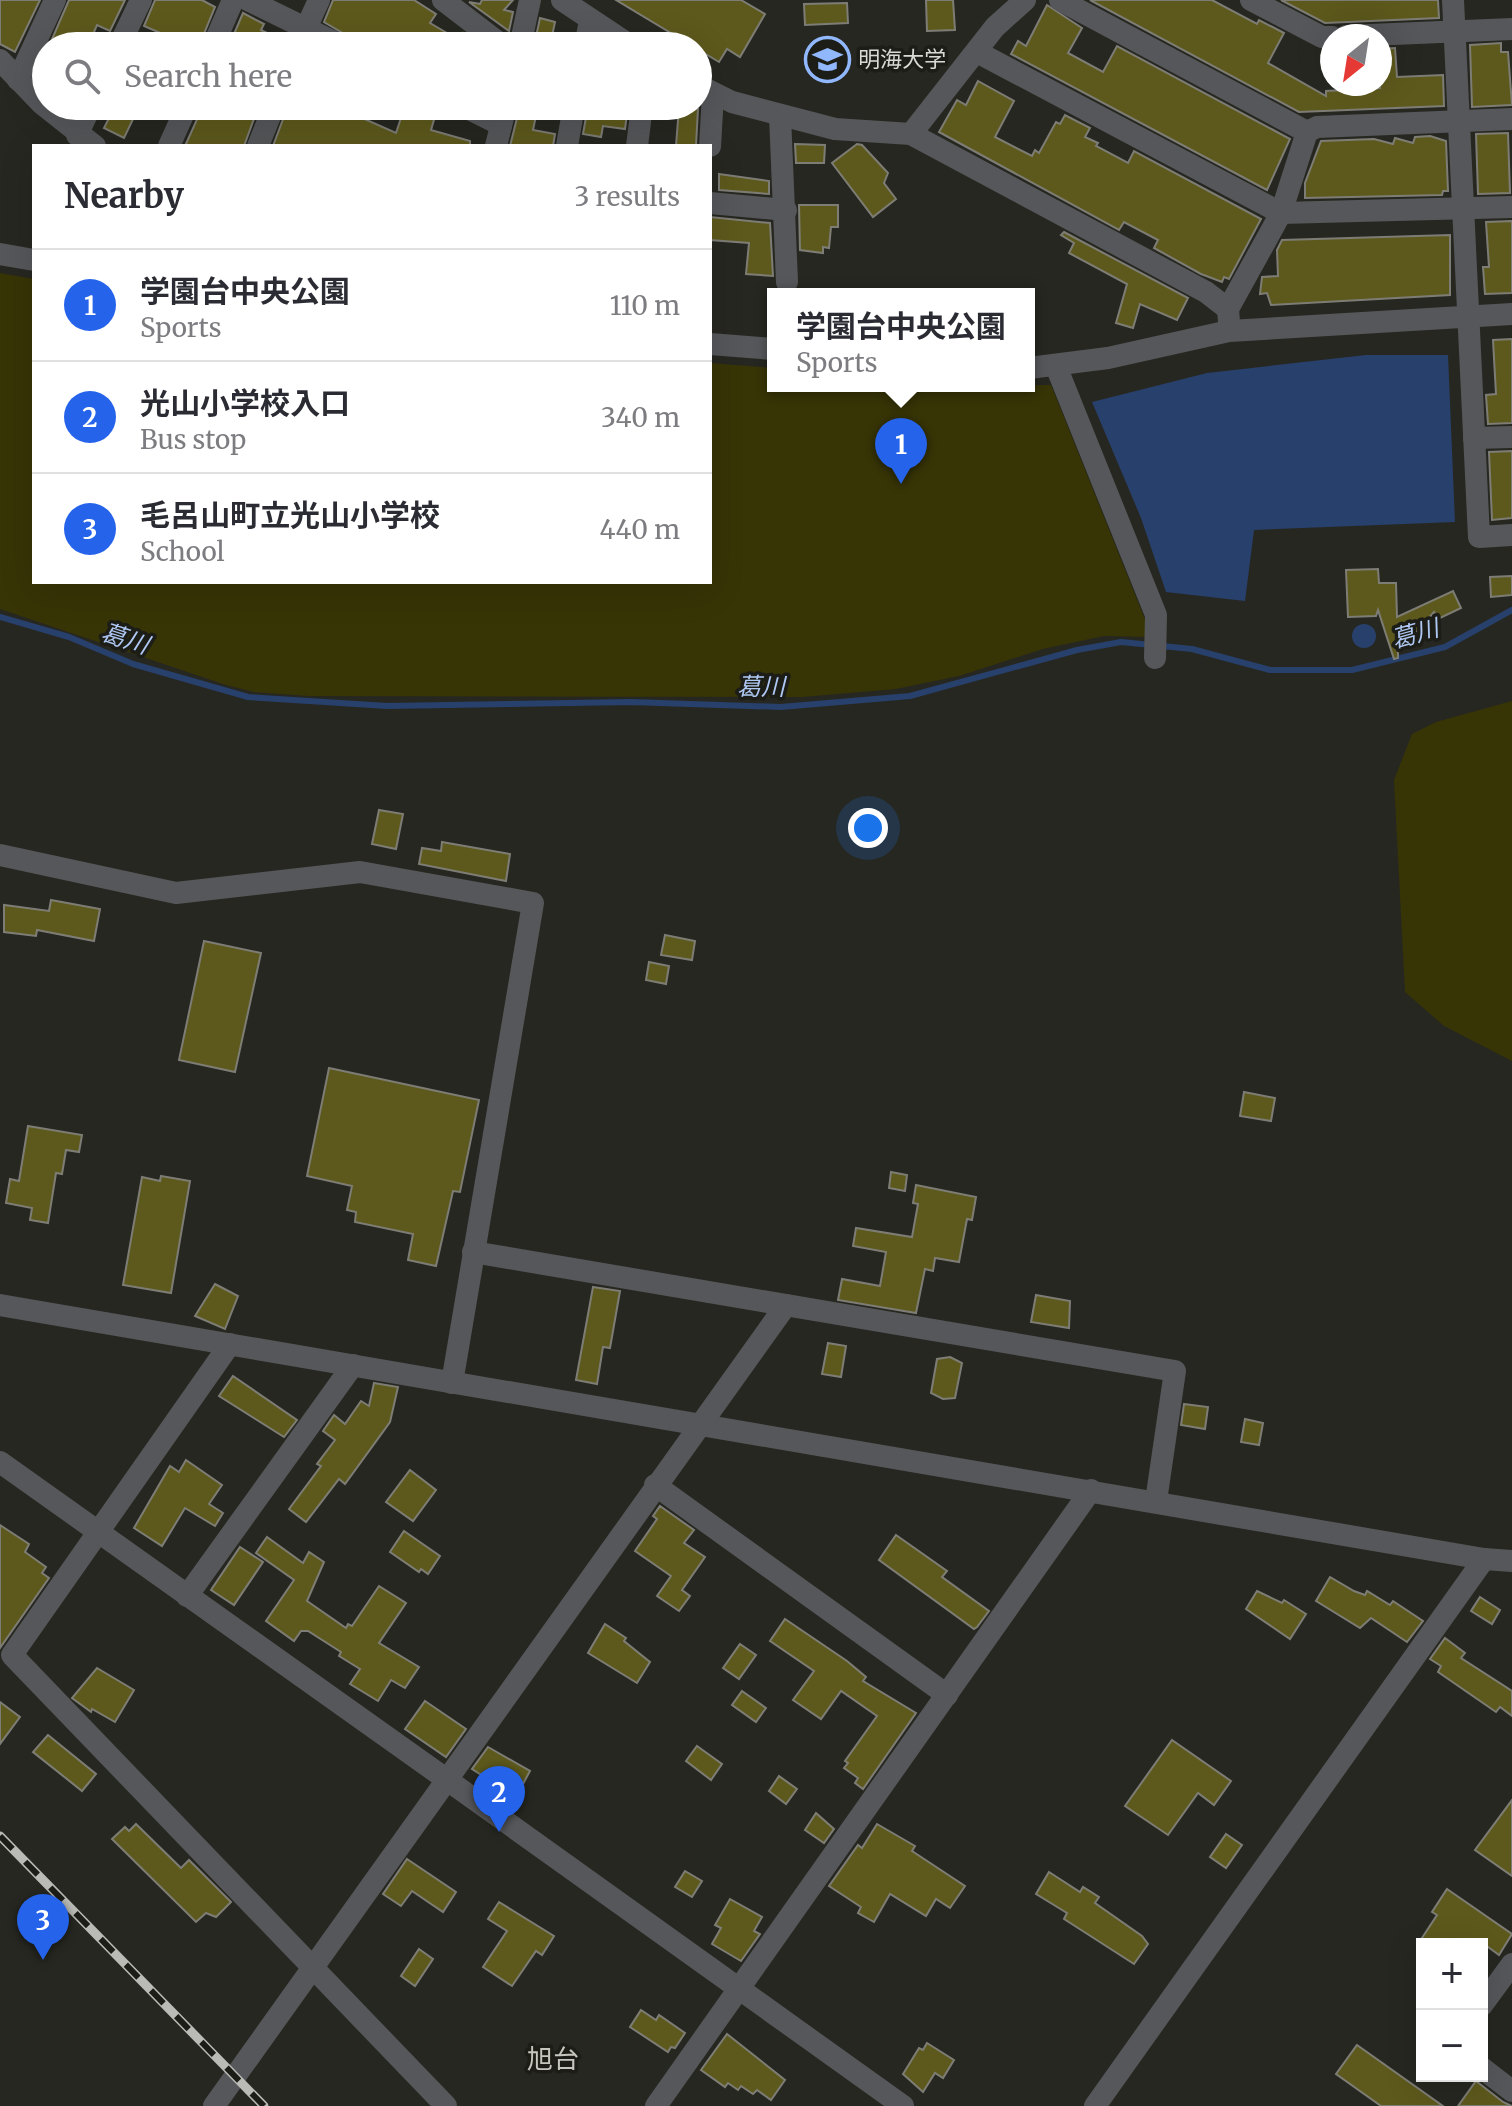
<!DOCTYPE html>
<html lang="en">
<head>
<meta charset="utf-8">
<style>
  body { margin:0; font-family:Merriweather,"Noto Sans JP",serif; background:#f7f7f7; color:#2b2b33 }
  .controls { position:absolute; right:24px; bottom:24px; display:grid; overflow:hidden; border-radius:0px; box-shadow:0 8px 32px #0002 }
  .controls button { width:72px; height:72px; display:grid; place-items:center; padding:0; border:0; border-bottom:2px solid #e1e1e2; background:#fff; color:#2b2b33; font:40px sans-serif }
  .compass { position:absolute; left:1320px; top:24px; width:72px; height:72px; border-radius:50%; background:#fff; box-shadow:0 8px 32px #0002; rotate:210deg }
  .you { position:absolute; left:868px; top:828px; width:28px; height:28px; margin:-20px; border:6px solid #fff; border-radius:50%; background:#1a73e8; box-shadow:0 0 0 12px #1a73e833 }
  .badge { display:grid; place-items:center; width:52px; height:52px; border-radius:50%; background:#2563eb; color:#fff; font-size:26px; font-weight:700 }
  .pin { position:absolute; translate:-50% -66px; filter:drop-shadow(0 2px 4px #0008) }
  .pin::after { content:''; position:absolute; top:42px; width:28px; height:24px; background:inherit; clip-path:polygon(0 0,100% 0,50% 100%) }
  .popup { position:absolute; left:767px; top:288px; width:268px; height:104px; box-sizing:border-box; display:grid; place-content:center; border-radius:0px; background:#fff; filter:drop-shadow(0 2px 6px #0005); font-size:26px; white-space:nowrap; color:#7c7c81 }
  .popup b { font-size:30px; color:#2b2b33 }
  .popup::after { content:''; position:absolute; left:50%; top:100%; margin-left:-16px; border:16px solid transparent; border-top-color:#fff }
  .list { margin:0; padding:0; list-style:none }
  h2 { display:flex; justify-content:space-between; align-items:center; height:104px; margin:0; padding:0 32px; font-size:34px }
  h2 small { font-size:26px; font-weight:400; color:#7c7c81 }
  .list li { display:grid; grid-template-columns:52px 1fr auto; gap:24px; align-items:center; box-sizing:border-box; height:112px; padding:0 32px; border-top:2px solid #e1e1e2 }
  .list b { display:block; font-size:30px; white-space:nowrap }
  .list p { margin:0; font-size:26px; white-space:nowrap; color:#7c7c81 }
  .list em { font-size:26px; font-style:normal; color:#7c7c81 }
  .icon { flex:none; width:44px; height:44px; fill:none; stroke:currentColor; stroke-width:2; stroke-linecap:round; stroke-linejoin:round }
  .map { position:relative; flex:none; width:1512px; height:2106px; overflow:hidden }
  .search { position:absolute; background:#fff; box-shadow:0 8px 32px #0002; left:32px; top:32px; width:680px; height:88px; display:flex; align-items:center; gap:20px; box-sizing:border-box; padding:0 28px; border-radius:44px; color:#7c7c81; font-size:30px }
  .panel { position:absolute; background:#fff; box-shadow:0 8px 32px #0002; left:32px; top:144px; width:680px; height:440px; border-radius:0px }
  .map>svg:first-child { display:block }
</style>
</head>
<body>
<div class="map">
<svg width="1512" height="2106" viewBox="0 0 1512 2106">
  <rect width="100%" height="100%" fill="#272721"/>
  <g fill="#373406">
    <polygon points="0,273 34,279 34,582 710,582 710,363 773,368 773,386 1051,385 1152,637 1104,636 1043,649 959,676 896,689 803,697 309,696 254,692 226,685 0,609"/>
    <polygon points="1512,701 1512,1061 1444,1026 1405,992 1394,780 1412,734 1436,722"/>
  </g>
  <g fill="#28406c">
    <polygon points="1366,355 1448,355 1455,522 1254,530 1245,601 1166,592 1141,518 1092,402 1207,373"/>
    <circle cx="1364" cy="636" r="12"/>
  </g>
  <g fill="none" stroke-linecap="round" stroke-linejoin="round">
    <polyline stroke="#28406c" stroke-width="6" points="0,617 69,637 133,664 248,697 387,706 631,702 781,707 910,696 1077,650 1121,642 1192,649 1270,670 1352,670 1445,647 1512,610"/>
  </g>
  <g fill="#5d591c" stroke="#7d7d75" stroke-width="2">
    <polygon points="0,0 40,0 15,52 0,44"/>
    <polygon points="69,0 125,0 110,31 97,25 88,46 49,46"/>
    <polygon points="155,0 202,0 215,7 199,46 168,46 172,38 144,26"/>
    <polygon points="333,0 414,0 436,14 430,23 459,40 463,33 480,46 365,46 324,22"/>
    <polygon points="482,0 513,0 504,10 513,12 509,31 469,2 480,4"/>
    <polygon points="616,0 741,0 765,14 740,57 727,49 719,62"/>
    <polygon points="926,0 953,0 955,30 927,31"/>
    <polygon points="1090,0 1212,0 1257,24 1259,20 1284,33 1268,63 1326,96 1326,91 1380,88 1380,49 1395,48 1397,77 1443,75 1444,106 1299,112"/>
    <polygon points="1281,0 1438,0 1439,18 1325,23"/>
    <polygon points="847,3 848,23 805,25 804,4"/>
    <polygon points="1047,5 1082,28 1068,53 1103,72 1117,46 1290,139 1267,190 1011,54 1018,41 1026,46"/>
    <polygon points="243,13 264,24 261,30 271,35 266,46 234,34"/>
    <polygon points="540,18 555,22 550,46 534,46"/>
    <polygon points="1501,43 1501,52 1508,52 1512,105 1472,107 1470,45"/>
    <polygon points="978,81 1014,101 995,137 1032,156 1035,150 1039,153 1056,122 1060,124 1065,115 1090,128 1085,137 1098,143 1096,146 1128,163 1134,151 1261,219 1229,279 1224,277 1222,282 1201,274 1154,248 1158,240 1124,222 1119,230 939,132 957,100 966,105"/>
    <polygon points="115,106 135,115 124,138 104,128"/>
    <polygon points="203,106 258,108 244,146 185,146"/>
    <polygon points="288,106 357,106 353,114 396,133 405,106 438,106 431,130 470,141 470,146 273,146"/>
    <polygon points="520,106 538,106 533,130 555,134 553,146 510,146"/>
    <polygon points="588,106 628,106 625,129 603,126 601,137 583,134"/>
    <polygon points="679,107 698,109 696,146 676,146"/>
    <polygon points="1508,133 1510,193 1478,194 1476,134"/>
    <polygon points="1430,136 1446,141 1448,191 1443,191 1442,195 1305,198 1305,183 1321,141 1374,139 1393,144 1395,138 1413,143 1415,137"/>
    <polygon points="795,144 825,145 824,163 796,163"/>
    <polygon points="857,144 862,145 888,173 884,183 896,199 873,217 832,163"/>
    <polygon points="719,174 769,181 769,194 719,190"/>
    <polygon points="799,205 838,205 838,227 831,227 829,248 823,247 823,253 800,250"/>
    <polygon points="710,217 770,223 773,276 746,274 749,243 710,240"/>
    <polygon points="1512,221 1512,293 1485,294 1483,267 1489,267 1486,222"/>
    <polygon points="1064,232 1188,298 1177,320 1140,304 1133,328 1116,323 1127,284 1069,253 1074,243 1061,235"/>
    <polygon points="1450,235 1450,295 1271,305 1267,293 1260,294 1262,277 1278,276 1277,250 1282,240"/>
    <polygon points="1512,339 1512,423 1488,424 1486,395 1496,394 1493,340"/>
    <polygon points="1512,451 1512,518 1492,520 1489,452"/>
    <polygon points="1378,569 1379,583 1396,583 1397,617 1453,591 1461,608 1438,619 1434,612 1408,642 1404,639 1398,641 1398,658 1394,659 1378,610 1376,616 1348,617 1346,570"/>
    <polygon points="1512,576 1512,595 1491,597 1490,577"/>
    <polygon points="379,810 403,814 396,849 372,844"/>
    <polygon points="442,842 510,854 506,881 419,864 422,848 441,851"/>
    <polygon points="51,900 100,909 94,941 37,930 36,936 4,932 4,905 49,911"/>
    <polygon points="665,935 695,941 692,960 661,955"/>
    <polygon points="204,941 261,953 235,1072 179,1060"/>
    <polygon points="649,962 669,966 666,984 646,980"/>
    <polygon points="329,1068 479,1100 460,1192 453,1191 436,1266 408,1260 413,1234 355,1222 356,1212 347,1210 352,1186 307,1176"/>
    <polygon points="1244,1092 1275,1098 1271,1121 1240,1116"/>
    <polygon points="28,1126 82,1135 79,1152 66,1150 62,1174 56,1173 48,1223 30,1220 32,1208 6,1203 10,1179 19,1181"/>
    <polygon points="891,1172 907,1175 905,1191 889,1188"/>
    <polygon points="161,1176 190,1181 171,1293 123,1285 142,1177 160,1181"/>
    <polygon points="916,1185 976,1197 972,1220 967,1219 959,1262 935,1258 933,1271 925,1269 916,1313 838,1300 842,1279 880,1286 886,1252 853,1246 856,1228 912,1237 918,1204 913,1203"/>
    <polygon points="215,1284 238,1296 225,1329 195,1316"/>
    <polygon points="593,1287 620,1291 610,1348 603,1347 597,1384 576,1380"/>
    <polygon points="1036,1295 1070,1301 1069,1328 1031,1322"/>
    <polygon points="828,1343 846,1346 841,1377 822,1374"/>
    <polygon points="950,1357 962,1363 955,1398 943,1399 931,1393 937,1359"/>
    <polygon points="233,1376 297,1420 284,1437 219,1396"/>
    <polygon points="374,1383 398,1387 390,1422 345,1484 339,1479 306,1522 289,1509 321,1466 317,1464 335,1440 323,1431 334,1415 345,1424 361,1401 369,1406"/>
    <polygon points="1184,1404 1208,1407 1205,1429 1181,1425"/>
    <polygon points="1245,1419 1263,1423 1259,1445 1241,1442"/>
    <polygon points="186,1460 222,1485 209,1504 223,1513 215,1526 185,1508 162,1546 134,1528 170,1466 179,1472"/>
    <polygon points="410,1470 436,1490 413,1521 386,1502"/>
    <polygon points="660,1506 694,1530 684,1543 705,1557 682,1590 690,1596 679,1611 657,1596 671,1576 635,1551 657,1519 653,1516"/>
    <polygon points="0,1525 29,1544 25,1552 46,1567 42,1573 49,1578 0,1648"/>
    <polygon points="404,1531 440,1556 428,1574 421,1569 419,1572 390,1552"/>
    <polygon points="896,1535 947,1571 942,1577 989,1611 977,1627 974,1629 879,1560"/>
    <polygon points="267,1537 303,1563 309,1552 324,1562 307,1601 346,1628 348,1624 352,1626 379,1586 406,1603 379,1643 419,1667 405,1688 391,1680 378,1701 350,1684 360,1669 339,1656 341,1652 308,1631 301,1631 294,1641 266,1621 294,1580 256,1553"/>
    <polygon points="240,1547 263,1562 234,1605 211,1590"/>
    <polygon points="1330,1577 1354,1591 1365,1595 1367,1591 1390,1605 1393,1601 1423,1621 1407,1642 1371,1618 1360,1628 1316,1601"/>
    <polygon points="1257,1591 1282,1603 1284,1600 1306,1614 1290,1639 1246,1609"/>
    <polygon points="1480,1597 1500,1610 1492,1624 1471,1611"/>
    <polygon points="785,1619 847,1661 866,1677 863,1681 916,1713 863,1789 855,1783 858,1778 844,1768 848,1763 845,1761 877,1716 841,1691 821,1719 793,1700 814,1671 770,1641"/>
    <polygon points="605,1624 626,1638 624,1641 650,1662 637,1683 588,1653"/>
    <polygon points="1445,1638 1465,1653 1461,1658 1512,1691 1512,1716 1500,1707 1496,1712 1438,1672 1441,1666 1430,1659"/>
    <polygon points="740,1644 756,1655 739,1679 723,1668"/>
    <polygon points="97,1668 134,1690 115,1722 92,1709 91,1712 72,1698"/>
    <polygon points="742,1691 766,1708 756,1722 732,1705"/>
    <polygon points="425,1701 466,1729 446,1757 405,1729"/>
    <polygon points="0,1702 20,1717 0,1744"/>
    <polygon points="48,1735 96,1774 82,1791 33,1752"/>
    <polygon points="1172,1740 1231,1781 1214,1805 1198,1793 1168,1835 1125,1806"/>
    <polygon points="697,1746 722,1764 711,1780 686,1761"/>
    <polygon points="488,1747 530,1771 516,1797 472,1769"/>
    <polygon points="779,1776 797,1789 786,1804 769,1791"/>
    <polygon points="1512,1800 1512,1876 1475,1850"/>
    <polygon points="816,1813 834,1829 824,1843 805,1830"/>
    <polygon points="136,1824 181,1868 189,1860 231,1902 216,1917 206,1913 196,1922 112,1839 125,1827 129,1831"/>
    <polygon points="877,1824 915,1846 912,1851 965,1886 950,1908 936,1899 926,1916 890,1894 874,1922 858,1913 861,1907 829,1886 858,1845 862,1848"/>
    <polygon points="1226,1834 1242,1845 1226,1868 1210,1857"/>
    <polygon points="407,1859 456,1892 443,1912 412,1891 401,1906 383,1894"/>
    <polygon points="685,1871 702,1881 692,1897 675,1887"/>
    <polygon points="1049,1872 1080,1892 1083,1887 1099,1897 1095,1903 1142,1936 1148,1944 1134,1964 1064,1919 1067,1913 1036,1894"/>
    <polygon points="1447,1889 1512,1934 1499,1955 1484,1944 1418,1944 1437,1915 1432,1912"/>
    <polygon points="730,1899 762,1917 754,1931 760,1934 741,1961 712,1944 721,1928 715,1925"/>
    <polygon points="499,1902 554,1936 542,1955 536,1951 512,1986 483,1967 507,1931 488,1919"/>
    <polygon points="419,1949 433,1959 415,1986 401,1976"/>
    <polygon points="641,2010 656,2020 659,2015 685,2033 675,2048 671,2047 668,2052 630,2027"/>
    <polygon points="727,2034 785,2080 771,2100 757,2090 753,2094 741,2086 738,2090 728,2083 725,2087 701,2070"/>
    <polygon points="927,2043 954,2060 943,2078 935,2073 923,2092 903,2074 919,2048 923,2050"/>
    <polygon points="1357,2045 1443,2106 1381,2106 1336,2074"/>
    <polygon points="1476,2081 1503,2102 1512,2106 1458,2106"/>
  </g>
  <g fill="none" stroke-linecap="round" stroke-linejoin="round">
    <g stroke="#56575a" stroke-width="22">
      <polyline points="248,0 342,46"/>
      <polyline points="443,0 503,46"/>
      <polyline points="562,0 631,46"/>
      <polyline points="1060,0 1307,132"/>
      <polyline points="1251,0 1322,37 1332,37"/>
      <polyline points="1453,0 1479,537 1512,535"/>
      <polyline points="1346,36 1512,29"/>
      <polyline points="119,46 141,0"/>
      <polyline points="213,46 233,0"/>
      <polyline points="298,46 319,0"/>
      <polyline points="520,46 530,0"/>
      <polyline points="585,46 590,21"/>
      <polyline points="977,52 1281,213 1512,207"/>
      <polyline points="0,60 42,104 95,146"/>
      <polyline points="18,80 55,0"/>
      <polyline points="698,85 732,102 835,129 911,134 1206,292 1228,309"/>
      <polyline points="463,106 501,125"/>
      <polyline points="780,116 787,282"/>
      <polyline points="911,134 995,27 1025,0"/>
      <polyline points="77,135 91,106"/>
      <polyline points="169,146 187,106"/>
      <polyline points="258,146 274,106"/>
      <polyline points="496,146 506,106"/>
      <polyline points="567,146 574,106"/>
      <polyline points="637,146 642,106"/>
      <polyline points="710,146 713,94"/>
      <polyline points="710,203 786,210"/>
      <polyline points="1229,322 1228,309 1281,213 1307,132 1317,127 1512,119"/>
      <polyline points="1056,366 1156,615 1155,658"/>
      <polyline points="1474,438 1512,437"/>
      <polyline points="0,855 176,893 360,872 533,903 452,1383"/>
      <polyline points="473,1252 1175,1371 1156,1501"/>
      <polyline points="0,1305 1484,1559 1512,1561"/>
      <polyline points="230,1344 12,1655 446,2106"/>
      <polyline points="655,1485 947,1695"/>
      <polyline points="187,1596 353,1365"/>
      <polyline points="446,1779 903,2106"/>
      <polyline points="1482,2005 1512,1964"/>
      <polyline points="1482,2068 1512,2091"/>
      <polyline points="214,2106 786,1305"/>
      <polyline points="656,2106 1091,1490"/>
      <polyline points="1095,2106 1484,1559"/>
    </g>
    <g stroke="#56575a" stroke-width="22">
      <polyline points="0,254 34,260"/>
      <polyline points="710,344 773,349"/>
      <polyline points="1029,368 1108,358 1229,331 1512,314"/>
      <polyline points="0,1462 446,1779"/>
    </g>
    <defs>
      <polyline id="rail" points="0,1836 264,2106"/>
    </defs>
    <use href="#rail" stroke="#babab6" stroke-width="9"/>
    <use href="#rail" stroke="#1d1d17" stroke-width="6" stroke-dasharray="18" stroke-linecap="butt"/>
  </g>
  <defs>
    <symbol id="university-ring" viewBox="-11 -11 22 22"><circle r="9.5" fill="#1d1d17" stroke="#91b8fd" stroke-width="1.5"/><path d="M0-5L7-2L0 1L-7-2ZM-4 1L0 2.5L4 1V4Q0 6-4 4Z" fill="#91b8fd"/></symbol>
  </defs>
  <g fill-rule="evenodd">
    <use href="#university-ring" x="802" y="34" width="51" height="51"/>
  </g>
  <g text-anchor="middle" stroke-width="7" stroke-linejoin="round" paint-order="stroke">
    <g font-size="22" fill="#d9d9d5" stroke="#1d1d17" text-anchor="start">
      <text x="858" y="67">明海大学</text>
    </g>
    <g font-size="24" font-style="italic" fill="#b0c9f4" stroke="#1d1d17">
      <text transform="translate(1415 634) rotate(-16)" y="8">葛川</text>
      <text transform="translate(125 639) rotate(18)" y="8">葛川</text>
      <text x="761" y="695">葛川</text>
    </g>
    <g font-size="26" fill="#c6c6be" stroke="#1d1d17">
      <text x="553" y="2068">旭台</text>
    </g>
  </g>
</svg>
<div class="controls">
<button>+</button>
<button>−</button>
</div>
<svg class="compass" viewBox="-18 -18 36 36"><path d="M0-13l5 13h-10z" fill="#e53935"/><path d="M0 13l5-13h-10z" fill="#7c7c81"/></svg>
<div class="you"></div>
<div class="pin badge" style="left:901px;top:484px">1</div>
<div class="popup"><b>学園台中央公園</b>Sports</div>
<div class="pin badge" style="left:499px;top:1832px">2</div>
<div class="pin badge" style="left:43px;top:1960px">3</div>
<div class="search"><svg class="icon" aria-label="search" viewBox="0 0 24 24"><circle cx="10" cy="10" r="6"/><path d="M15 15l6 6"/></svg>Search here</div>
<section class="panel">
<h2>Nearby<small>3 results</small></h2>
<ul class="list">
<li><span class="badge">1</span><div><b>学園台中央公園</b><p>Sports</p></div><em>110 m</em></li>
<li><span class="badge">2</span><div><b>光山小学校入口</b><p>Bus stop</p></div><em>340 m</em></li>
<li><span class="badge">3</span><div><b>毛呂山町立光山小学校</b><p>School</p></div><em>440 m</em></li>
</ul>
</section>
</div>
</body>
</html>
